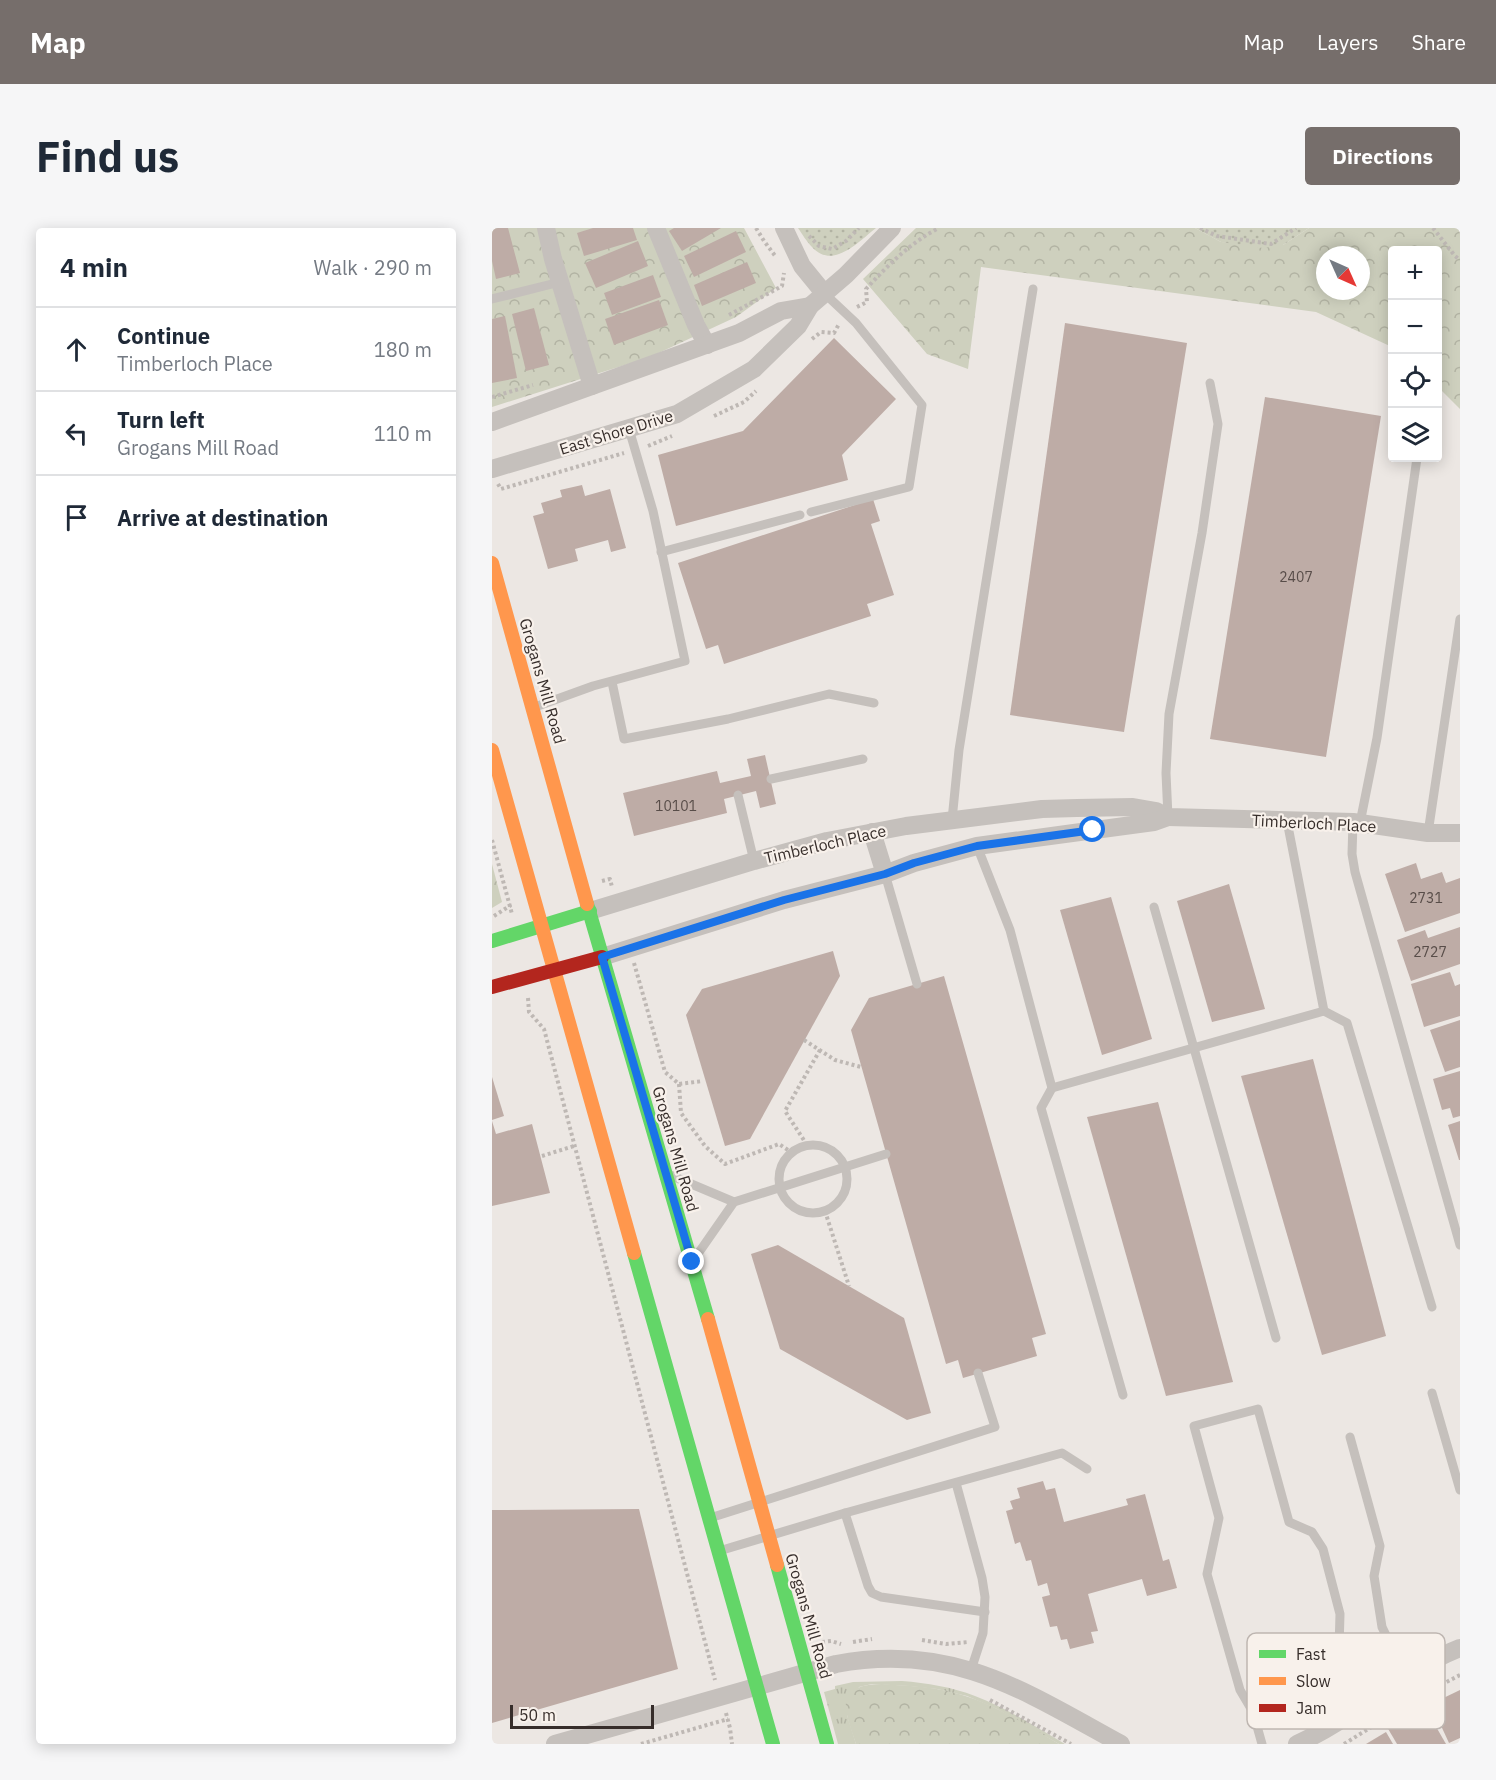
<!DOCTYPE html>
<html lang="en">
<head>
<meta charset="utf-8">
<style>
  body { margin:0; font-family:"IBM Plex Sans",sans-serif; background:#f6f6f7; color:#1f2937 }
  .controls { position:absolute; right:18px; top:18px; display:grid; overflow:hidden; border-radius:6px; box-shadow:0 3px 15px #0003 }
  .controls button { width:54px; height:54px; display:grid; place-items:center; padding:0; border:0; border-bottom:2px solid #e0e1e3; background:#fff; color:#1f2937; font:30px sans-serif }
  .compass { position:absolute; left:824px; top:18px; width:54px; height:54px; border-radius:50%; background:#fff; box-shadow:0 3px 15px #0003; rotate:135deg }
  .scale { position:absolute; left:18px; bottom:15px; width:144px; box-sizing:border-box; padding-left:6px; border:3px solid #362d2a; border-top:0; font-size:16px; line-height:21px; white-space:nowrap; color:#362d2a; -webkit-text-stroke:4px #f8f1eb; paint-order:stroke }
  .stop { position:absolute; width:18px; height:18px; margin:-14px; border:4px solid #1a73e8; border-radius:50%; background:#fff }
  .stop.end { background:#1a73e8; border-color:#fff; box-shadow:0 2px 6px #0008 }
  .list { margin:0; padding:0; list-style:none }
  h2 { display:flex; justify-content:space-between; align-items:center; height:78px; margin:0; padding:0 24px; font-size:26px }
  h2 small { font-size:20px; font-weight:400; color:#747a83 }
  .list li { display:grid; grid-template-columns:39px 1fr auto; gap:18px; align-items:center; box-sizing:border-box; height:84px; padding:0 24px; border-top:2px solid #e0e1e3 }
  .list b { display:block; font-size:22px; white-space:nowrap }
  .list p { margin:0; font-size:20px; white-space:nowrap; color:#747a83 }
  .list em { font-size:20px; font-style:normal; color:#747a83 }
  .icon { flex:none; width:33px; height:33px; fill:none; stroke:currentColor; stroke-width:2; stroke-linecap:round; stroke-linejoin:round }
  .map { position:relative; flex:none; width:968px; height:1516px; overflow:hidden; border-radius:6px }
  header { display:flex; align-items:center; gap:36px; box-sizing:border-box; height:84px; padding:0 30px; background:#766e6b; color:#fff }
  header strong { font-size:28px }
  nav { display:flex; gap:33px; margin-inline-start:auto; font-size:21px }
  .intro { display:flex; align-items:center; justify-content:space-between; box-sizing:border-box; height:144px; padding:0 36px }
  h1 { margin:0; font-size:42px }
  .button { padding:15px 27px; border-radius:6px; background:#766e6b; color:#fff; font-size:21px; font-weight:700 }
  main { display:flex; gap:36px; padding:0 36px }
  aside { flex:1; background:#fff; border-radius:6px; box-shadow:0 3px 15px #0003 }
  .map>svg:first-child { display:block }
</style>
</head>
<body>
<header>
<strong>Map</strong>
<nav><a>Map</a><a>Layers</a><a>Share</a></nav>
</header>
<div class="intro"><h1>Find us</h1><a class="button">Directions</a></div>
<main>
<aside>
<h2>4 min<small>Walk · 290 m</small></h2>
<ul class="list">
<li><svg class="icon" aria-label="ahead" viewBox="0 0 24 24"><path d="M12 20V5M6 11l6-6 6 6"/></svg><div><b>Continue</b><p>Timberloch Place</p></div><em>180 m</em></li>
<li><svg class="icon" aria-label="left" viewBox="0 0 24 24"><path d="M17 20v-9H6M10 6l-5 5 5 5"/></svg><div><b>Turn left</b><p>Grogans Mill Road</p></div><em>110 m</em></li>
<li><svg class="icon" aria-label="arrive" viewBox="0 0 24 24"><path d="M6 21V4h12l-3 4 3 4H6"/></svg><div><b>Arrive at destination</b></div></li>
</ul>
</aside>
<div class="map">
<svg width="968" height="1516" viewBox="0 0 968 1516">
  <defs>
    <pattern id="grass-tufts" width="24" height="20" patternUnits="userSpaceOnUse" patternTransform="scale(1.5)"><rect width="24" height="20" fill="#ced0be"/><path d="M3 7l-1-3M5 7V3M7 7l1-3M15 17l-1-3M17 17v-4M19 17l1-3" fill="none" stroke="#b2b3a3"/></pattern>
    <pattern id="forest-crowns" width="20" height="18" patternUnits="userSpaceOnUse" patternTransform="scale(1.5)"><rect width="20" height="18" fill="#ced0be"/><path d="M2 6a3 3 0 1 1 6 0M12 15a3 3 0 1 1 6 0" fill="none" stroke="#b2b3a3"/></pattern>
    <pattern id="park-dots" width="8" height="8" patternUnits="userSpaceOnUse" patternTransform="scale(1.5)"><rect width="8" height="8" fill="#ced0be"/><path d="M2 2h.1M6 6h.1" fill="none" stroke="#b2b3a3" stroke-width="1.8" stroke-linecap="round"/></pattern>
  </defs>
  <rect width="100%" height="100%" fill="#ece7e3"/>
  <path fill="url(#grass-tufts)" d="M410,1453c25,2 50,6 73,15 32,12 61,31 90,48h-6l-62,-35 -30,-13 -30,-7 -28,-3 -37,-2 -13,3 -12,28 9,29h-18l-14,-52 11,-3v-3l18,-4z"/>
  <g fill="url(#forest-crowns)" fill-rule="evenodd">
    <polygon points="0,0 252,0 284,60 244,89 158,129 0,179"/>
    <path d="M424,0h279l26,14 62,3 26,-17h151v181l-22,-22v-137h-46v97l-76,-35 -335,-45 -13,102 -41,-15 -64,-75zM833,27h36v36h-36z"/>
    <polygon points="0,636 10,674 0,680"/>
    <path d="M390,1456c23,2 46,2 69,8 39,9 74,32 108,52h-203c-11,-34 -24,-59 26,-60z"/>
  </g>
  <g fill="url(#park-dots)">
    <path d="M306,0h78c-18,14 -43,42 -64,19 -5,-5 -10,-13 -14,-19z"/>
    <polygon points="703,0 817,0 791,17 771,20 729,14"/>
  </g>
  <g fill="#beaca6">
    <polygon points="0,0 16,0 28,45 4,51 0,33"/>
    <polygon points="101,0 141,0 145,12 92,28 85,5"/>
    <polygon points="182,0 229,0 190,23 177,3"/>
    <polygon points="244,3 254,24 202,49 192,28"/>
    <polygon points="146,13 156,38 104,60 93,35"/>
    <polygon points="255,34 264,55 210,78 202,57"/>
    <polygon points="161,47 169,69 120,87 112,65"/>
    <polygon points="167,72 176,97 122,117 113,91"/>
    <polygon points="42,80 57,137 34,143 20,86"/>
    <polygon points="13,88 25,150 0,155 0,91"/>
    <polygon points="573,95 695,115 632,504 518,487"/>
    <polygon points="342,110 404,171 350,227 356,252 184,298 166,227 251,203"/>
    <polygon points="773,169 889,188 834,529 718,511"/>
    <polygon points="90,257 93,268 118,261 134,320 119,324 116,312 83,321 86,333 56,341 41,288 52,285 49,275 70,269 68,262"/>
    <polygon points="381,271 388,293 379,296 402,367 375,376 379,388 232,436 226,417 214,421 186,335"/>
    <polygon points="273,527 284,576 268,580 264,563 232,571 235,585 142,608 131,565 225,543 228,555 259,548 255,531"/>
    <polygon points="924,635 929,651 950,644 954,655 968,650 968,685 913,704 893,646"/>
    <polygon points="737,656 773,781 720,794 685,673"/>
    <polygon points="619,669 660,811 610,827 568,682"/>
    <polygon points="968,699 968,736 919,753 905,712 933,702 936,710"/>
    <polygon points="341,723 348,748 258,911 233,918 194,787 210,761"/>
    <polygon points="958,744 963,758 968,756 968,788 932,799 919,756"/>
    <polygon points="452,748 554,1106 540,1110 545,1128 471,1150 466,1132 454,1136 359,802 377,770"/>
    <polygon points="968,792 968,839 953,844 938,802"/>
    <polygon points="821,831 894,1108 830,1127 749,848"/>
    <polygon points="968,843 968,888 961,890 958,880 950,882 941,851"/>
    <polygon points="0,849 12,888 0,892"/>
    <polygon points="666,874 741,1154 674,1168 595,889"/>
    <polygon points="0,893 4,906 40,896 58,965 0,978"/>
    <polygon points="968,893 968,932 967,932 956,897"/>
    <polygon points="286,1017 412,1090 439,1185 415,1192 288,1121 259,1026"/>
    <polygon points="551,1253 554,1262 563,1260 572,1294 636,1277 634,1271 653,1266 671,1333 677,1331 685,1360 655,1368 650,1351 596,1366 606,1403 599,1404 602,1415 578,1421 575,1411 569,1412 565,1398 558,1399 550,1369 558,1367 555,1355 546,1358 539,1332 534,1333 528,1314 523,1316 514,1283 521,1281 518,1273 528,1270 525,1260"/>
    <polygon points="147,1281 186,1441 0,1495 0,1282"/>
    <polygon points="968,1462 968,1510 957,1515 939,1476"/>
    <polygon points="932,1478 954,1516 905,1516 895,1499"/>
    <polygon points="894,1504 901,1516 874,1516"/>
  </g>
  <g fill="none" stroke-linecap="round" stroke-linejoin="round">
    <g stroke="#beb8b4" stroke-width="4" stroke-dasharray="3 3" stroke-linecap="butt">
      <polyline points="264,0 272,13 284,29"/>
      <polyline points="708,0 725,8 779,16 804,0"/>
      <polyline points="941,0 963,28 968,32"/>
      <polyline points="317,8 327,18 340,21 354,13 367,0"/>
      <path d="M365,79l10,-5 -1,-13c22,-24 44,-46 73,-61"/>
      <polyline points="237,87 290,58 292,45"/>
      <polyline points="320,111 329,104 342,105 347,96"/>
      <polyline points="0,169 41,157"/>
      <polyline points="222,188 252,174 264,163"/>
      <polyline points="156,218 180,208"/>
      <polyline points="6,256 9,261 132,225"/>
      <polyline points="0,612 20,686"/>
      <polyline points="110,653 118,651 120,659"/>
      <polyline points="2,688 19,677"/>
      <polyline points="142,735 173,844 187,856 211,853"/>
      <polyline points="36,770 37,784 52,801 223,1452"/>
      <polyline points="312,812 343,832 369,839"/>
      <polyline points="187,856 189,885 213,918 233,936 287,916 299,924"/>
      <polyline points="315,917 293,883 328,822"/>
      <polyline points="50,928 82,918"/>
      <polyline points="333,983 357,1058"/>
      <polyline points="430,1412 454,1416 476,1414"/>
      <polyline points="330,1414 339,1413 349,1416"/>
      <polyline points="361,1414 380,1411"/>
      <polyline points="498,1472 579,1516"/>
      <polyline points="234,1485 238,1500 240,1516"/>
      <polyline points="149,1516 236,1491"/>
      <polyline points="852,1516 939,1462 968,1447"/>
    </g>
    <g stroke="#c5c0bc" stroke-width="9">
      <polyline points="0,71 68,54"/>
      <polyline points="319,284 417,259 430,177 364,95 332,65"/>
      <polyline points="169,324 308,287"/>
      <polyline points="120,454 132,511 236,491 337,466 382,475"/>
      <polyline points="43,479 101,458 193,433 161,283 137,201"/>
      <polyline points="279,551 371,531"/>
      <polyline points="246,567 262,633"/>
      <polyline points="676,589 674,545 677,486 710,305 726,196 718,155"/>
      <polyline points="460,592 467,522 541,61"/>
      <polyline points="795,593 832,783 855,795 940,1079"/>
      <polyline points="861,594 860,626 863,644 968,1017"/>
      <polyline points="868,595 885,510 925,230"/>
      <polyline points="936,605 968,391"/>
      <polyline points="485,618 518,702 560,860 549,880 631,1167"/>
      <polyline points="393,646 425,756"/>
      <polyline points="662,679 784,1110"/>
      <polyline points="560,860 832,783"/>
      <circle cx="321" cy="951" r="34"/>
      <polyline points="178,947 242,974"/>
      <polyline points="203,1030 242,974 394,926"/>
      <polyline points="940,1165 968,1262"/>
      <polyline points="858,1209 888,1318 882,1348 890,1399 914,1449"/>
      <polyline points="464,1255 490,1350 493,1369 491,1405 479,1442"/>
      <polyline points="353,1285 376,1358 380,1365 389,1369 493,1384"/>
      <polyline points="218,1290 503,1199 486,1145"/>
      <polyline points="227,1323 353,1285 570,1225 595,1241"/>
      <polyline points="770,1516 761,1484 748,1462 715,1346 727,1290 702,1198 766,1181 797,1294 820,1304 831,1321 848,1386 847,1421 872,1476"/>
    </g>
    <g stroke="#c5c0bc" stroke-width="18">
      <polyline points="54,0 61,31 100,158"/>
      <polyline points="164,0 204,97 215,117"/>
      <polyline points="292,0 310,38 332,65"/>
      <polyline points="0,194 247,105 289,83 318,78"/>
      <polyline points="0,241 185,186 262,141 306,98 318,78 354,47 400,0"/>
      <polyline points="380,604 393,646"/>
      <polyline points="98,683 262,633 335,613 414,598 550,581 585,580 641,579 664,583 676,589 861,594 936,605 968,605"/>
      <polyline points="110,729 292,672 393,646 422,635 485,618 662,594 676,589"/>
      <path d="M63,1516l281,-80c117,-22 188,27 285,80"/>
      <path d="M805,1516c58,-26 104,-73 163,-96"/>
    </g>
    <g stroke="#63d668" stroke-width="14">
      <polyline points="95,676 216,1091"/>
      <polyline points="0,713 98,683"/>
      <polyline points="142,1025 281,1516"/>
      <polyline points="285,1337 335,1516"/>
    </g>
    <g stroke="#ff974d" stroke-width="14">
      <polyline points="0,335 95,676"/>
      <polyline points="0,522 142,1025"/>
      <polyline points="216,1091 285,1337"/>
    </g>
    <polyline stroke="#b3261e" stroke-width="14" points="0,759 110,729"/>
  </g>
  <g fill="none" stroke-linecap="round" stroke-linejoin="round">
    <polyline stroke="#1a73e8" stroke-width="8" points="200,1034 110,729 292,672 393,646 422,635 485,618 601,602"/>
  </g>
  <g text-anchor="middle" stroke-width="4.5" stroke-linejoin="round" paint-order="stroke">
    <g font-size="14" fill="#584d49">
      <text x="804" y="354">2407</text>
      <text x="184" y="583">10101</text>
      <text x="934" y="675">2731</text>
      <text x="938" y="729">2727</text>
    </g>
    <g font-size="16" fill="#362d2a" stroke="#f8f1eb">
      <text transform="translate(124 204) rotate(-17)" y="6">East Shore Drive</text>
      <text transform="translate(51 453) rotate(74)" y="6">Grogans Mill Road</text>
      <text transform="translate(822 595) rotate(3)" y="6">Timberloch Place</text>
      <text transform="translate(333 616) rotate(-13)" y="6">Timberloch Place</text>
      <text transform="translate(184 921) rotate(74)" y="6">Grogans Mill Road</text>
      <text transform="translate(317 1388) rotate(74)" y="6">Grogans Mill Road</text>
    </g>
  </g>
  <rect x="755" y="1405" width="198" height="96" rx="9" fill="#f8f1eb" stroke="#beb6b1" stroke-width="1.5"/>
  <rect x="767" y="1422" width="27" height="8" fill="#63d668"/>
  <rect x="767" y="1449" width="27" height="8" fill="#ff974d"/>
  <rect x="767" y="1476" width="27" height="8" fill="#b3261e"/>
  <g font-size="16" fill="#362d2a">
    <text x="804" y="1432">Fast</text>
    <text x="804" y="1459">Slow</text>
    <text x="804" y="1486">Jam</text>
  </g>
</svg>
<div class="controls">
<button>+</button>
<button>−</button>
<button><svg class="icon" aria-label="locate" viewBox="0 0 24 24"><circle cx="12" cy="12" r="6"/><path d="M12 2v4M12 18v4M2 12h4M18 12h4"/></svg></button>
<button><svg class="icon" aria-label="layers" viewBox="0 0 24 24"><path d="M12 4l9 5-9 5-9-5zM3 14l9 5 9-5"/></svg></button>
</div>
<svg class="compass" viewBox="-18 -18 36 36"><path d="M0-13l5 13h-10z" fill="#e53935"/><path d="M0 13l5-13h-10z" fill="#747a83"/></svg>
<div class="scale">50 m</div>
<div class="stop" style="left:601px;top:602px"></div>
<div class="stop end" style="left:200px;top:1034px"></div>
</div>
</main>
</body>
</html>
